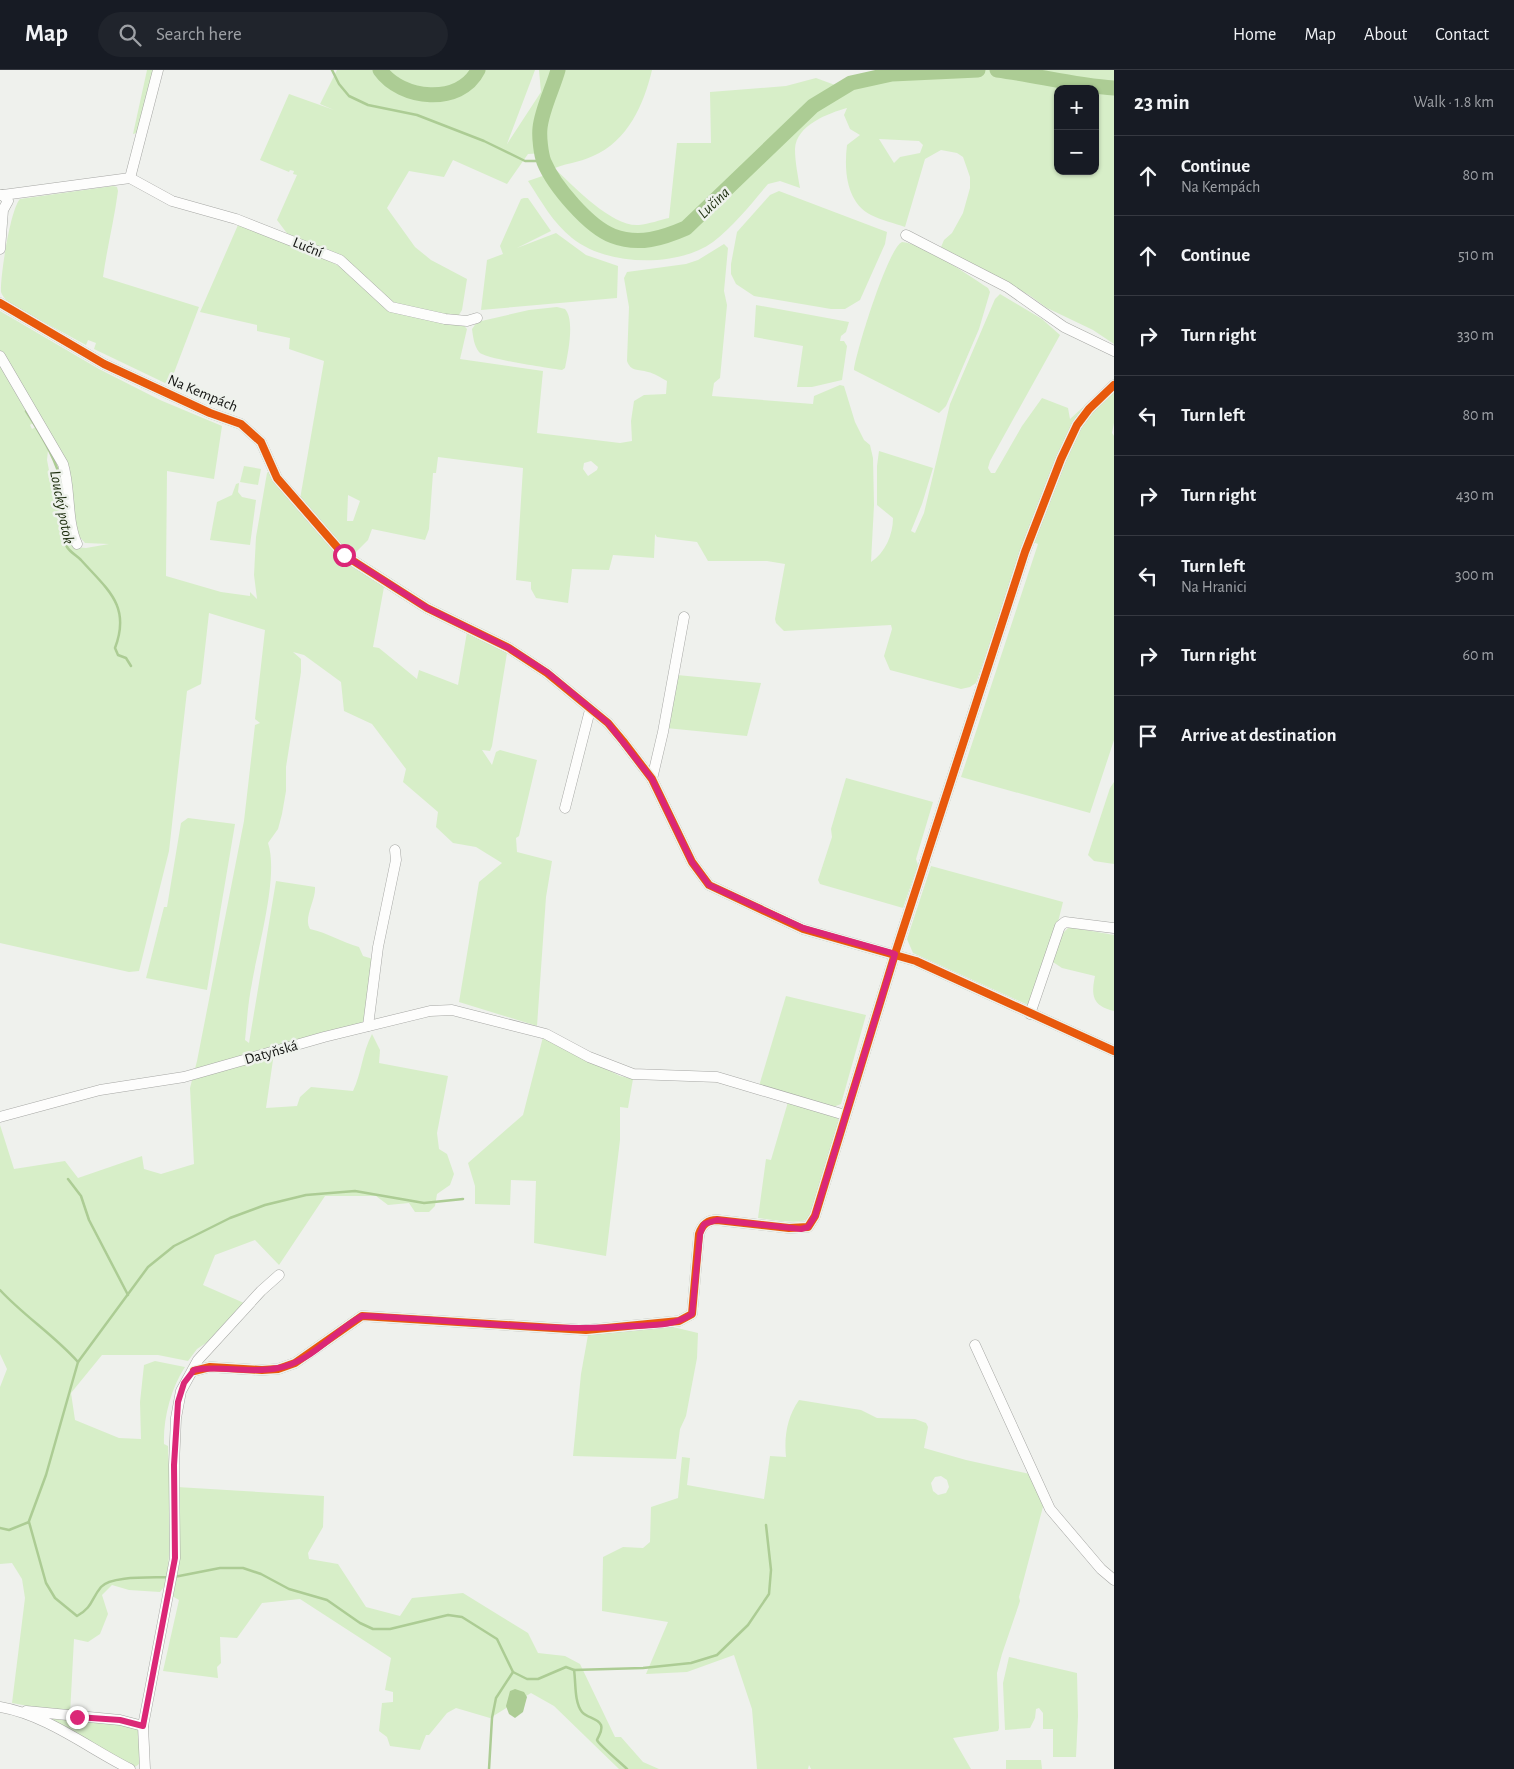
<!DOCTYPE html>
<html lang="en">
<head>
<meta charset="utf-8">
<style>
  body { margin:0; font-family:"Alegreya Sans",sans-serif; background:#20242c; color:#f1f3f6 }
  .controls { position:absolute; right:15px; top:15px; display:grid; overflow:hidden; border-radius:10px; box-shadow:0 1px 4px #0004 }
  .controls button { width:45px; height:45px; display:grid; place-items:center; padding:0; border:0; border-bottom:1px solid #363941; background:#171b24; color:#f1f3f6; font:25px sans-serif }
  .stop { position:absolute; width:15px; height:15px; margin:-11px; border:4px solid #db2777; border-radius:50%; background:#fff }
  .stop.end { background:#db2777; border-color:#fff; box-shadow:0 1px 5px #0008 }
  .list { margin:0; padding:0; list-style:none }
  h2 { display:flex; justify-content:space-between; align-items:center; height:65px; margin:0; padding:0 20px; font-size:21px }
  h2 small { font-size:16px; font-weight:400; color:#9ea1a6 }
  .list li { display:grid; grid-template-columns:32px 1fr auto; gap:15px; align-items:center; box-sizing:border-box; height:80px; padding:0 20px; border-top:1px solid #363941 }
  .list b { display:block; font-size:19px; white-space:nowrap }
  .list p { margin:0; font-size:16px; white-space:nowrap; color:#9ea1a6 }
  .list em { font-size:16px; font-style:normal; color:#9ea1a6 }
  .icon { flex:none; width:28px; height:28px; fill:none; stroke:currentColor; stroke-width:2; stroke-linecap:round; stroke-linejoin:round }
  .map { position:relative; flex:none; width:1114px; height:1699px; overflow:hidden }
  header { display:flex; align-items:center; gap:30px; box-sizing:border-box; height:70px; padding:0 25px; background:#171b24; border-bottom:1px solid #363941 }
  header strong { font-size:24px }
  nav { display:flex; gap:28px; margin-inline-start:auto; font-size:18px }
  .search { width:350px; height:45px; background:#20242c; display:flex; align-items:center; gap:12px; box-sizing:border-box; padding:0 18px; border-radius:28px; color:#9ea1a6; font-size:19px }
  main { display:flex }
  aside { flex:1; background:#171b24 }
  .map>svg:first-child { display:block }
</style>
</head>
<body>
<header>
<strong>Map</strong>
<div class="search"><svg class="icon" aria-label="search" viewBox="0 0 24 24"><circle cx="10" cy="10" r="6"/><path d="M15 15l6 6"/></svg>Search here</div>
<nav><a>Home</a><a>Map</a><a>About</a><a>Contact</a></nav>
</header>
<main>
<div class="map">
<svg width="1114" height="1699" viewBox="0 0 1114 1699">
  <rect width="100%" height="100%" fill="#eff1ed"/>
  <g fill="#d7eec8" fill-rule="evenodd">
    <polygon points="147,0 155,0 140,62 133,64"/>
    <path d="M337,0h198l-28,74 34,-52 -2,-22h113c-8,34 -24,71 -59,86 -14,7 -30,7 -44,15l-6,-10 2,-8 -17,1 -21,30 -54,-24 -9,17 -35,-6 -22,37 28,39 16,13 36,19 -5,31 -5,8 10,11 -7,30 83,12 -6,62 83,10 12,-2 -1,-20 3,-20 10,-6 22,-1 1,-13c-6,-3 -13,-8 -19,-9 -10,-3 -17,0 -21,-11l2,-54 -5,-29 3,-6 59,-8 12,-4 26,-16 4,4 -4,43 3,14 -7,73 -6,5 -2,13 101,8 1,-8 26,-11 4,1 11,36 9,18 6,5 3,13 1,47 -3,57c14,-9 22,-27 22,-44l-16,-13v-39l2,-15 54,17 -11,36 -11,27 4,2 9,-20 26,-109 45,-105 5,-5 42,25 18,16 -70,126 -2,7 3,5h4l27,-47 20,-28 26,10 2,11 44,-40v44l-2,10 2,3v304l-24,73 -129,-36 77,-233 -12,-5 -50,144 -6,4 -9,2 -71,-19 -6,-14 8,-27 -1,-4 -107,6 -8,-8 -1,-4 10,-55 -18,-3h-59l-11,-19 -40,-5 -2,-3 -1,24 -41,-3 -4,15 -37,-1 -4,34 -32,-5 -5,-9v-7l-15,-2 7,-112 -85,-11 -2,16h-3l-4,56 -4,11 -53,-11 -4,11 -13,13 -9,-2 -1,10 39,26 -11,60 6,1 38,31 2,-9 39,15 9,-53 40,21 -15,93 -2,5 -8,-1 10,15 4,-13 4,-2 37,10 -18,76 -3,2 1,14 35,9 -6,36 -9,129 -78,-24 20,-120 23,-19 -26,-16 -23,-4 -17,-16 2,-15 -35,-30 3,-13 -34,-45 -28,-13 -3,-29 -37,-27 -11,-3 8,7v13l-15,95v24l-4,23 -4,15 -10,14c11,33 -10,104 -16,140 -4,19 -5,38 -7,57l4,3 27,-162 39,6c1,13 -12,31 -5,42 18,4 32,13 49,18l4,9 10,3 -9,63 -90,31 -8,55 31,-2 3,-9 11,-10 42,4c9,-19 9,-38 19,-57l8,16 -1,13 69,13 -11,57 2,16 8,5 7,20 -4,11 -13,9 -2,12 -6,6h-14l-6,-9 -21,2 -12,-9h-51l-46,69 -24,-25 -40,15 -12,30 41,18 -38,40 -9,6 -9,12 -30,-6h-56l-31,38 4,27 44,18 22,1 -1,-37 4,-37 11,-4 30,6c-14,21 -22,52 -21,77l4,2 3,81 -4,56 -7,9 -31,-2 -17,-5 -10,10 6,19 -8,20 -12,8 -14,-3 -4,75 -58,-11 13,-105 -3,-19 -10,-16 -12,1v-177l7,-18 -7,-15v-229l14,44 51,-8 13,17 64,-22 2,13 17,5 33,-10 -4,-76 7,-27 47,-240 11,-96 5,-2 -5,-4 10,-89 -56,-17 -8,71 -14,7 -18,160 -30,120 -10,1 -129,-29v-577l33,57 -3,2 2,4 4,-2 12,23 -1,10 8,41 12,19 3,20 5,7 11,1 23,-4 -24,-1 -9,-10 -8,-61 -68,-117v-44l99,58 61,31 62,26 -8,53 -47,-8 -1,105 55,16 29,4v-4l7,7 -3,-24 2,-38 11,-64 2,-2 31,28 24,-138 -35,-12 1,-11 -33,-7v-6l-57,-13 38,-87 76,28 25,13 1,-6 -51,-24 -12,-16 20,-45 -4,-1 1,-3 -4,-1 -1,2 -29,-12 29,-66 45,16 -14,-6zM591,391l7,6 -1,3 -9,6 -5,-7 1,-6zM348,425l12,6 -7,20h-6z"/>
    <path d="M879,0h235v274l-21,-14 -46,-22 -18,-13 -88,-48 3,-7 8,-7 11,-20 7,-25v-11l-7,-20 -6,-4 -16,-3 -16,9 -20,68c-11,-4 -24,-7 -34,-12 -25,-13 -27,-45 -24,-70l13,-10 -10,-6 -6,-14 3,-7c-18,5 -51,17 -52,41 0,13 3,27 5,39l-20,-7 -12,3c-17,20 -34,42 -55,58 -36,26 -107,24 -141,-4 -19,-15 -31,-37 -44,-57l29,-10c19,17 55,56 82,54 10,-1 21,-5 30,-7l8,-75h34l-1,-51 76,-6 30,-8 19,7zM1058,19h37v82h-37zM879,69l40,2 4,4 -3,8 -20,4 -6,6z"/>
    <path d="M113,116l4,1 1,4c-4,30 -11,57 -15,86l96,30 -27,71 -7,5 -71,-34 2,-6 -8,-3 -2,5 -72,-39c-5,-3 -11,-8 -13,-14 -1,-14 9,-82 19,-93z"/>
    <polygon points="779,121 887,162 885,174 860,230 845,239 831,239 754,226 736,214 731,204 731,194 737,162 770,125"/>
    <polygon points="524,128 528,128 551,161 517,178 556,163 586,185 618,196 617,228 481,240 487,190 503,184 500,176 521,129"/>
    <path d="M902,172c22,2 66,33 86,46l2,4 -11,37 -33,77 -7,7 -85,-43c2,-18 34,-122 48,-128z"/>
    <polygon points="756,235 849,252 846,262 841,266 840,271 844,271 847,276 842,310 812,317 797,317 803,276 754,267"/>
    <path d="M557,237l8,2c10,11 3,44 0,59l-3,2c-13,-2 -78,-11 -83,-18 -5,-6 -6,-16 -7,-23l5,-7 52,-12z"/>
    <polygon points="244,396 261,399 258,415 240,412"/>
    <polygon points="239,413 238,422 242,427 256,430 250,475 210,470 217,432 232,425 236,414"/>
    <polygon points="677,605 761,613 747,666 666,658"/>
    <polygon points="846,708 933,732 916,789 918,795 903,838 820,814 818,810 832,767 831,759"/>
    <polygon points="1114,712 1114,794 1094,791 1088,785 1110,718"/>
    <polygon points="188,748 235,754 207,920 146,908 164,837 167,837 181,753"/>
    <polygon points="931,796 1063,832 1054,868 1028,935 913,883 907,869"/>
    <path d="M1069,857l45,8v76c-22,-5 -23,-16 -19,-35l-33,-8 -9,-6 8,-27z"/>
    <polygon points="786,926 866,945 841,1034 833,1037 759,1016"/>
    <polygon points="543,967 620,1006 633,1009 628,1038 620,1037 620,1070 606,1186 534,1173 536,1111 511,1110 510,1135 475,1134 475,1116 468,1093 523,1045"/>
    <path d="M788,1032l48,14 3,5c-5,18 -20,89 -32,98 -7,6 -39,0 -49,-1l8,-59 5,1z"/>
    <polygon points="673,1257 698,1263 697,1288 686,1346 680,1359 676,1389 573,1386 581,1304 588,1265"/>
    <path d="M799,1330l62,10 16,8 38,1 11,4 2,4 -4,21 42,12 64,14 14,29 -25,94 1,4 -18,53 -5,19 2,55 -1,3 -45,7 18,31h-160l-2,-4 -1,4h-51l-5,-60 -18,-54 -47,17 -41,2 22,-52 -66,-11 1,-54 20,-10 20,1 7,-6 1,-35 27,-9 4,-41 8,1 -3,27 77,14 6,-43 16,1c-2,-20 1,-40 13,-57zM941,1406l6,4 2,7 -3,6 -8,2 -5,-4 -2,-8 4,-6z"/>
    <polygon points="177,1417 324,1426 323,1457 308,1483 309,1489 338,1494 366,1537 400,1546 412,1528 463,1523 528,1563 538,1583 565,1586 580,1594 615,1667 621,1667 643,1692 659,1699 619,1699 554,1636 531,1623 490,1648 456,1638 447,1643 429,1665 426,1665 420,1680 390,1676 387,1667 379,1661 382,1633 393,1632 393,1622 385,1620 391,1588 300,1529 262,1533 237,1568 220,1567 221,1593 217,1597 218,1608 163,1601 179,1530 172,1526"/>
    <polygon points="1009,1587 1077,1603 1078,1646 1076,1687 1053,1687 1053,1659 1043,1659 1043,1643 1039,1638 1036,1639 1035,1648 1030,1658 1005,1660 1003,1613"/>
    <polygon points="37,1645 118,1653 136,1658 139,1663 139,1694 135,1697"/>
    <polygon points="1006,1690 1041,1690 1042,1699 1006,1699"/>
  </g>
  <polygon fill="#accc94" points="515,1619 524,1622 527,1627 523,1642 515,1648 509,1644 506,1636 510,1621"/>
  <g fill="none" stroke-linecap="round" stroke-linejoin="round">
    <g stroke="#accc94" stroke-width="2.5">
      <polyline points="332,0 339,14 349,26 368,35 417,45 484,71 525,91 543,91"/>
      <polyline points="949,0 950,1"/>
      <path d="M26,341c14,23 31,48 36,75 2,17 -3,45 5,61 3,5 10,9 14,13 27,30 50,46 34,88l3,7 8,3 5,8"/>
      <polyline points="68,1109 81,1126 89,1150 128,1225"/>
      <path d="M0,1220c24,26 54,45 78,72"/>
      <polyline points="29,1451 46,1405 78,1292 148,1197 174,1176 230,1148 265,1135 306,1125 355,1121 424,1133 463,1129"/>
      <path d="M0,1458l9,2 20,-8 17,61 9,15 22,18c16,-9 14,-17 24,-29 10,-12 53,-9 68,-10"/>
      <path d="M174,1507l46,-9h23l18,6 28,15 38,11 33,23 13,6h17l58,-14 14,2 35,22 16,33 14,7h11l28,-12 8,3c2,12 0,32 8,42 5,6 16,6 19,13 2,6 -2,10 -4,15 2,5 24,23 30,29"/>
      <polyline points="574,1600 643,1598 691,1593 717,1585 748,1555 769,1524 771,1500 766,1455"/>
      <polyline points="489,1699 492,1648 496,1628 513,1602"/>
    </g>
    <g stroke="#accc94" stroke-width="15">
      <path d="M380,0c21,30 80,36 98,0"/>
      <path d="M558,0c-5,18 -16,39 -18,58 -1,9 1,26 4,34 10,24 45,65 69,74 26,10 50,2 73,-8l127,-122 38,-23 41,-9 86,-4"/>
      <path d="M997,0c39,5 79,16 117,18"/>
    </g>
    <defs>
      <g id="minor">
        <polyline points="130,108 158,0"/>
        <polyline points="0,125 3,125 8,131 3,140 0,179"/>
        <polyline points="3,125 130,108 172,131 236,149 340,190 391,237 445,249 467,251 477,248"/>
        <polyline points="906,165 1007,217 1064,257 1114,281"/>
        <polyline points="0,233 104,294 210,343 241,354 261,372 277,408 344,485 427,538 509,578 547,603 608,653 623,671 652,709 692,792 709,815 803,859 916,891 1114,981"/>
        <path d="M0,286l63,108c8,26 3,55 14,80"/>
        <polyline points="652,709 663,662 684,547"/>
        <polyline points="565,738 590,640"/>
        <polyline points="1030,944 1060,856 1065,852 1114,858"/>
        <polyline points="368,956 378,877 396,790 395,780"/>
        <polyline points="0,1047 100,1020 184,1007 324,967 430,941 452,940 546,964 589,987 633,1004 717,1007 845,1045"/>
        <polyline points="975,1275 1050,1439 1101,1499 1114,1510"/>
        <path d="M194,1301l16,-4 52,3 16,-1 17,-6 67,-47 224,14 93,-9 13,-7 7,-80c3,-9 8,-14 18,-14l72,8 19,-1 7,-11 80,-262 130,-402 36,-93 16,-34 12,-16 25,-24"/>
        <path d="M0,1637c47,8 88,41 130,62"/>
        <polyline points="26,1641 120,1650 143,1656"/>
        <polyline points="145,1699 143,1656 175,1488 174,1395 176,1348 181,1321 198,1290 261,1221 279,1205"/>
      </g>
    </defs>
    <use href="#minor" stroke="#a6a7a4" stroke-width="11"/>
    <use href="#minor" stroke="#fdfdfc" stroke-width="10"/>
    <defs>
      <g id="cycleway">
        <polyline points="0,233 104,294 210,343 241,354 261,372 277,408 344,485 427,538 509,578 547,603 608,653 623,671 652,709 692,792 709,815 803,859 916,891 1114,981"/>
        <path d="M194,1301l16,-4 52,3 16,-1 17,-6 67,-47 224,14 93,-9 13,-7 7,-80c3,-9 8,-14 18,-14l72,8 19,-1 7,-11 80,-262 130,-402 36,-93 16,-34 12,-16 25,-24"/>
      </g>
    </defs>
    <use href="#cycleway" stroke="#eef2ec" stroke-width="11"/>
    <use href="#cycleway" stroke="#e8590c" stroke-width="8"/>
  </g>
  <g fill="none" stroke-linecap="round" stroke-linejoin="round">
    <path stroke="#db2777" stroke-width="6" d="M77,1647l43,3 23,6 32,-168 -1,-93 4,-63 6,-19 10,-13c28,-5 56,4 84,-2 33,-6 55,-36 84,-52 91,3 180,17 271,10 20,-1 41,0 59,-12l8,-80 4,-10 13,-4 84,9 7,-2 7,-11 80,-262 -92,-26 -94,-43 -17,-23 -40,-83 -44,-56 -60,-50 -39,-25 -82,-40 -83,-53"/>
  </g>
  <g text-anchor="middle" stroke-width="5" stroke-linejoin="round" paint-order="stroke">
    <g font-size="15" fill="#10110f" stroke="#eef2ec">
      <text transform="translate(308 177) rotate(22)" y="5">Luční</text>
      <text transform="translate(203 323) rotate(23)" y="5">Na Kempách</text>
      <text transform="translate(271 982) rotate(-16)" y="5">Datyňská</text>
    </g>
    <g font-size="16" font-style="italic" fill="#1e2f0f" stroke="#eef2ec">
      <text transform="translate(713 132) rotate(-44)" y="6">Lučina</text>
      <text transform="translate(63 437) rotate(79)" y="6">Loucký potok</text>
    </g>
  </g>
</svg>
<div class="controls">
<button>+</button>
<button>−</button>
</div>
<div class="stop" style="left:344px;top:485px"></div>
<div class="stop end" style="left:77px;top:1647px"></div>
</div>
<aside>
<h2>23 min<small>Walk · 1.8 km</small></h2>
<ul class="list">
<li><svg class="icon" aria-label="ahead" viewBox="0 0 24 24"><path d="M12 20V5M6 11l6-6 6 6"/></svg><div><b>Continue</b><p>Na Kempách</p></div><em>80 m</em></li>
<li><svg class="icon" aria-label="ahead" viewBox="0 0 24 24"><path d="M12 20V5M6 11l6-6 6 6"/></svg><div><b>Continue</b></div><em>510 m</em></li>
<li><svg class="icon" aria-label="right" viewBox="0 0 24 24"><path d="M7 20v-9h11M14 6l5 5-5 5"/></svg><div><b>Turn right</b></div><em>330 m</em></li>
<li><svg class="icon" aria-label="left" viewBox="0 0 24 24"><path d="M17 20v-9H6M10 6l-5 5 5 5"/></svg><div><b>Turn left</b></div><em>80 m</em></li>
<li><svg class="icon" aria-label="right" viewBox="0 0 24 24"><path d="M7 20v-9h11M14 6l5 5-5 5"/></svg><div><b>Turn right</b></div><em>430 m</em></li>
<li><svg class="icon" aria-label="left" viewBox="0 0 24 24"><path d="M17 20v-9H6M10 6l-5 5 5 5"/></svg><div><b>Turn left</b><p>Na Hranici</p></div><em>300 m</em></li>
<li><svg class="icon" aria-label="right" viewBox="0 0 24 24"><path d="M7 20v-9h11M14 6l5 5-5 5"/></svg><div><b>Turn right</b></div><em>60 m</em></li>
<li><svg class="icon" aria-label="arrive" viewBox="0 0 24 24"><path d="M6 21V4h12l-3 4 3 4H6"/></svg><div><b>Arrive at destination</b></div></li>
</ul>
</aside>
</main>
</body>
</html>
